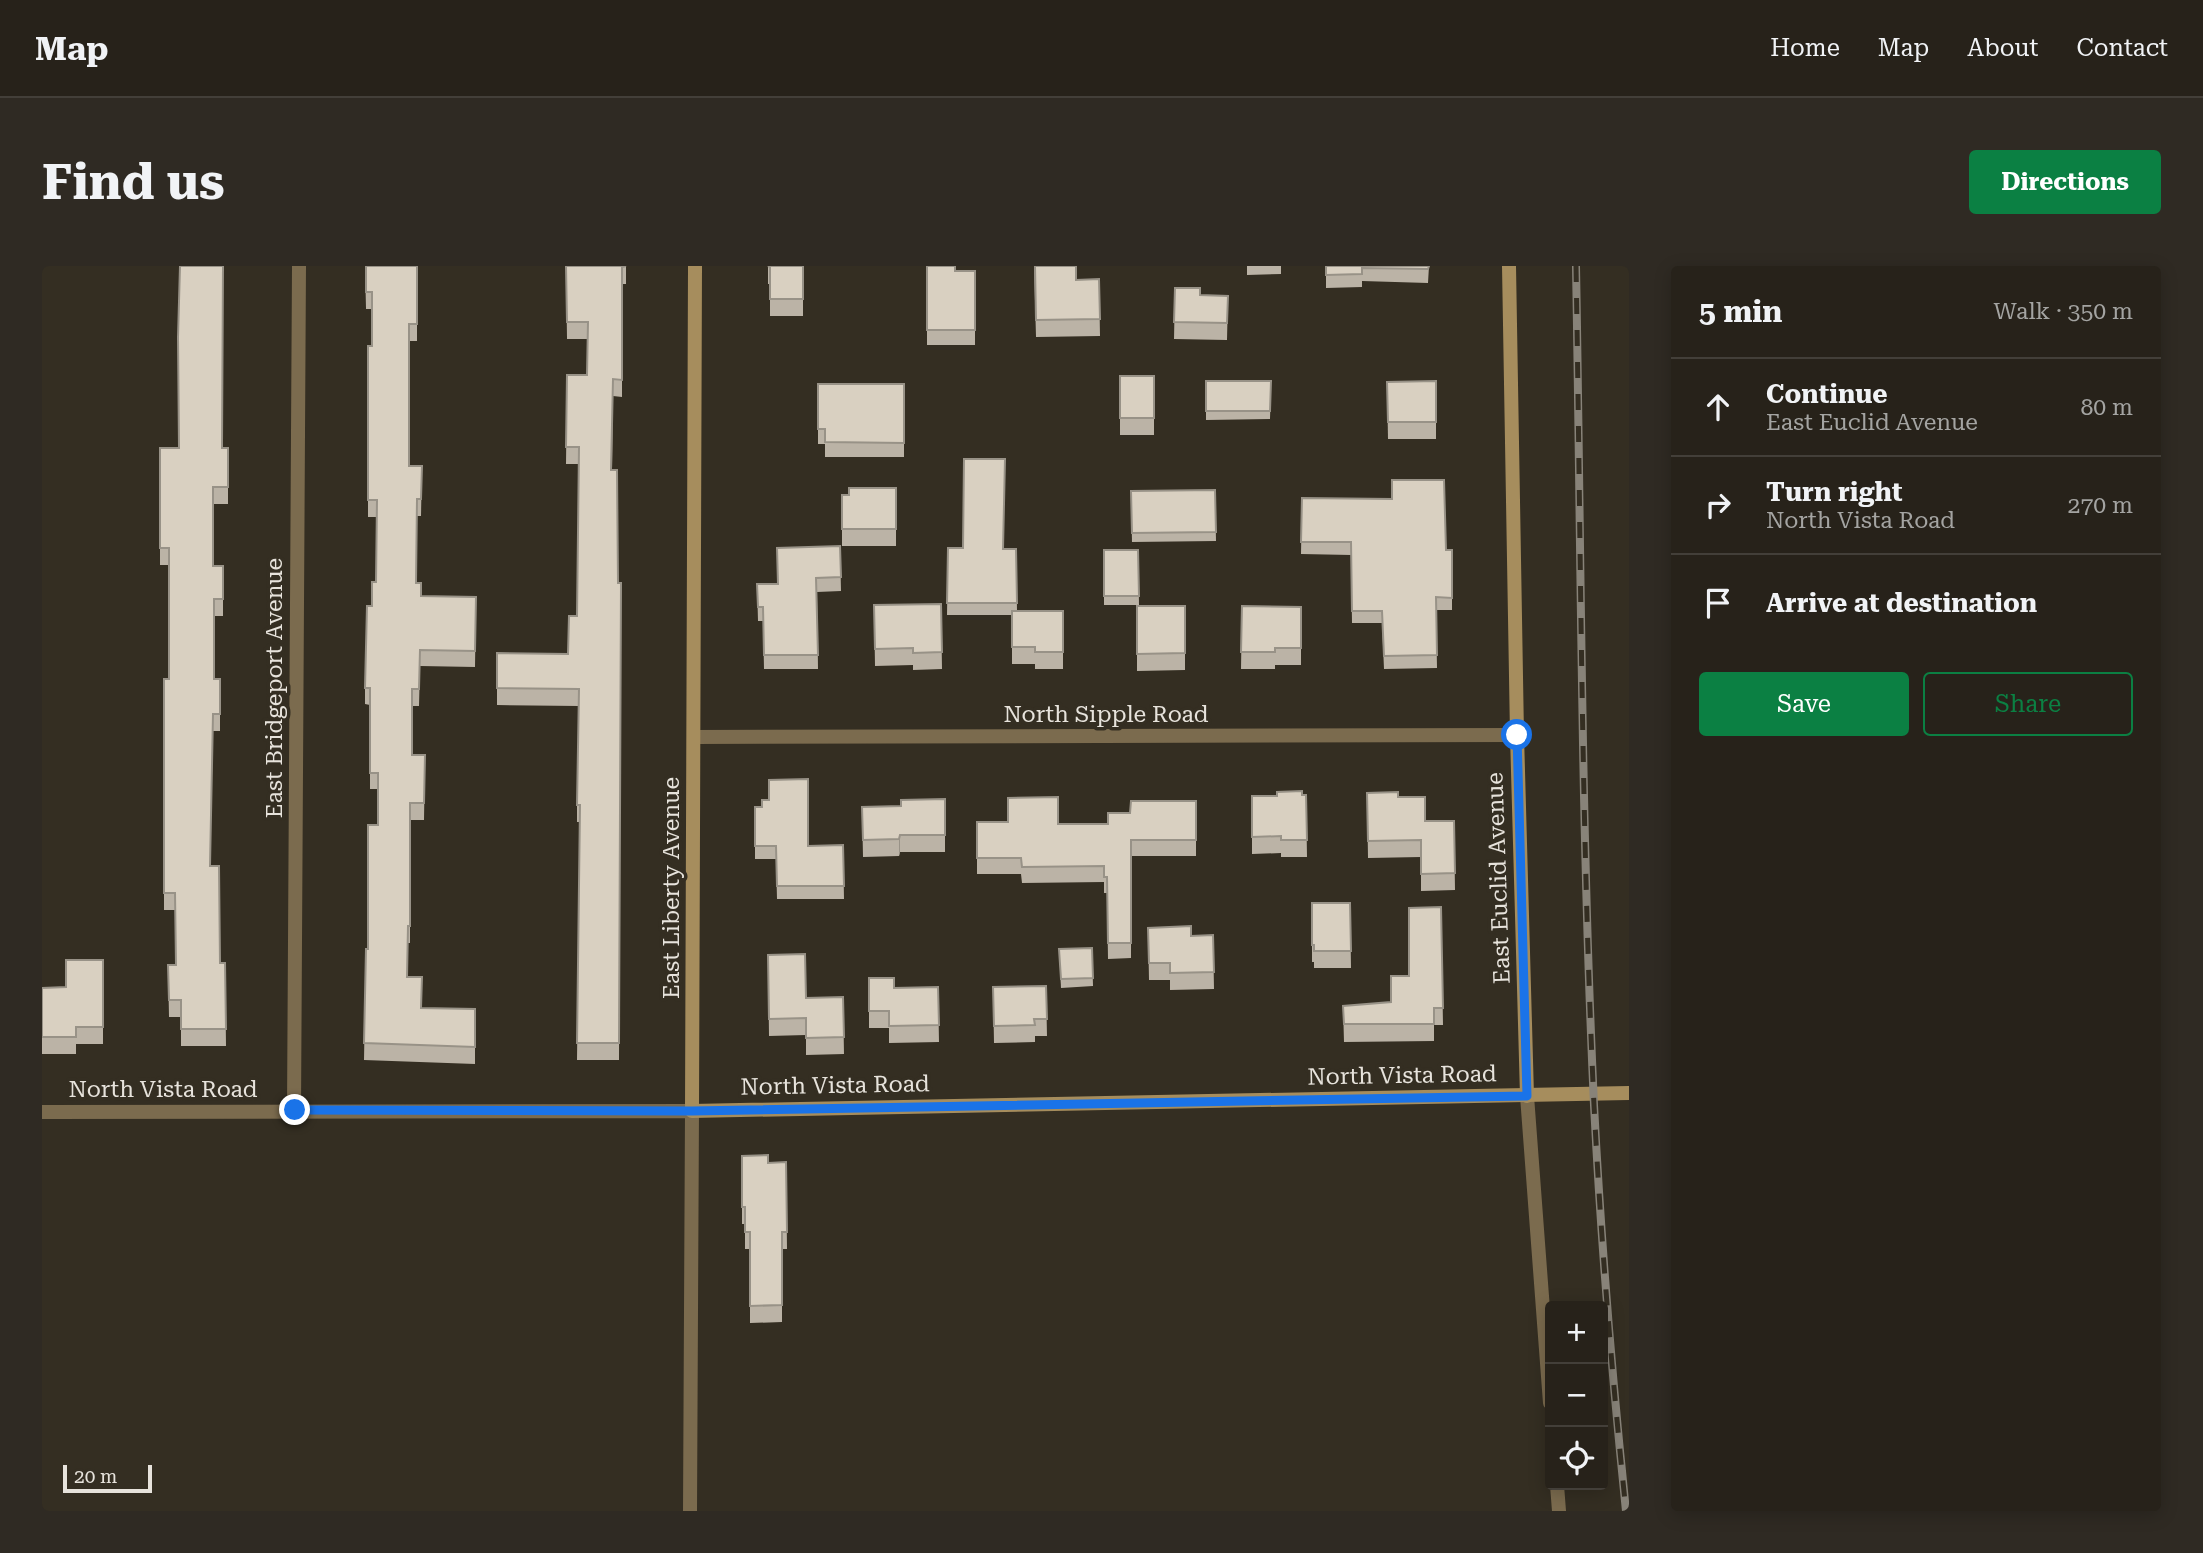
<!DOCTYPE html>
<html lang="en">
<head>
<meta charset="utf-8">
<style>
  body { margin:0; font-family:"Roboto Serif",serif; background:#2f2a23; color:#f1f3f6 }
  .controls { position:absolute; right:21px; bottom:21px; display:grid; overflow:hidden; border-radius:7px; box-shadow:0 4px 18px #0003 }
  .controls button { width:63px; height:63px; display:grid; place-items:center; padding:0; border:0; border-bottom:2px solid #433f39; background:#27221a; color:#f1f3f6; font:35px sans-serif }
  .scale { position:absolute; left:21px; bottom:18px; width:89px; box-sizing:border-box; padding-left:7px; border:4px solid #e7e3dc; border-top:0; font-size:19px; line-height:24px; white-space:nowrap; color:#e7e3dc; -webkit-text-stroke:5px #342e22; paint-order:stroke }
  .stop { position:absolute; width:21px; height:21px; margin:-16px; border:5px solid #1a73e8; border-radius:50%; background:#fff }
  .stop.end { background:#1a73e8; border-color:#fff; box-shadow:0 2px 7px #0008 }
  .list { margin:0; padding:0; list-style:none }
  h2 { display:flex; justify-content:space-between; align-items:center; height:91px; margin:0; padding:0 28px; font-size:30px }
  h2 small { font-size:23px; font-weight:400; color:#a4a4a2 }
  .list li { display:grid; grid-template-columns:46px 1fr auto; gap:21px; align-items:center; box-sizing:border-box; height:98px; padding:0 28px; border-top:2px solid #433f39 }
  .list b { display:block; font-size:26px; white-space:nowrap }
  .list p { margin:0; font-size:23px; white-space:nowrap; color:#a4a4a2 }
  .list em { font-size:23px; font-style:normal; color:#a4a4a2 }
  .actions { display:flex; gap:14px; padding:21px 28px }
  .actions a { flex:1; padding:16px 0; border:2px solid #0b8043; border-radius:7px; text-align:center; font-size:24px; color:#0b8043 }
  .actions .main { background:#0b8043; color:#fff }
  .icon { flex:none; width:38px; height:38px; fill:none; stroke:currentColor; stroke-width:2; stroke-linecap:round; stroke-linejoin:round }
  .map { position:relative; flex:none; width:1587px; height:1245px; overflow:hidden; border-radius:7px }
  header { display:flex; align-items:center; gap:42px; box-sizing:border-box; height:98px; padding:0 35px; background:#27221a; border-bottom:2px solid #433f39 }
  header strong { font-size:33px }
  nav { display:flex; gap:38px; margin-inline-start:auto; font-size:24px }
  .intro { display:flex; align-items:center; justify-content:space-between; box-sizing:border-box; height:168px; padding:0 42px }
  h1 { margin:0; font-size:49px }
  .button { padding:18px 32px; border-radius:7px; background:#0b8043; color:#fff; font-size:24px; font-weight:700 }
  main { display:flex; gap:42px; padding:0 42px }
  aside { flex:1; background:#27221a; border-radius:7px; box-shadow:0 4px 18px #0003 }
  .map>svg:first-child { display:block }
</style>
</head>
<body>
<header>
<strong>Map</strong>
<nav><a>Home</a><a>Map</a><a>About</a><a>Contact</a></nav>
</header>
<div class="intro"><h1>Find us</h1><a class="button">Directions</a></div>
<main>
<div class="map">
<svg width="1587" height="1245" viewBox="0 0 1587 1245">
  <rect width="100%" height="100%" fill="#342e22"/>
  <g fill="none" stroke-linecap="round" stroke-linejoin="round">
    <g stroke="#7b6b4e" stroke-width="14">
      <polyline points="652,471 1475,469"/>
      <polyline points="1485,830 1508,1137"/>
      <polyline points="252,844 257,0"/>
      <polyline points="0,846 650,845 648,1245"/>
      <polyline points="1515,1219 1517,1245"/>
    </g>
    <g stroke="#a68d5d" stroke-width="14">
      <polyline points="653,0 650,845 1587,827"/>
      <polyline points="1467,0 1475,469 1485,830"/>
    </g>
    <defs>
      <path id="rail" d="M1534,0c5,280 5,560 18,839 7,136 18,271 32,406"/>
    </defs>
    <use href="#rail" stroke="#888379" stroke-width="8"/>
    <use href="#rail" stroke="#342e22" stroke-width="5" stroke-dasharray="16" stroke-linecap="butt"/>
  </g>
  <g fill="#bbb3a6">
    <polygon points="323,0 375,0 375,75 367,75 367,200 380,200 379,250 375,250 374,317 379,330 434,331 433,401 378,400 377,440 370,440 370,489 383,489 382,554 368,554 368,677 366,677 365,711 380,742 433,743 433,798 322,794 324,683 326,683 336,559 336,523 328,523 328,439 323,438 323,422 330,340 334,316 335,251 326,251 326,80 330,80 330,43 324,43"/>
    <polygon points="524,0 584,0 584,18 580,18 580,131 571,130 570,204 576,317 579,317 577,794 535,794 538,556 535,556 535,539 537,440 455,439 455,387 526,388 535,350 537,198 524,198 525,109 545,109 546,73 525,73"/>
    <polygon points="726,0 761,0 761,50 728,50 728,18 726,18"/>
    <polygon points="885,0 913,5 933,5 933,79 885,79"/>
    <polygon points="992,0 1034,14 1057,13 1058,70 994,71"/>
    <polygon points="1205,0 1239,0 1239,8 1205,9"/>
    <polygon points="1284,0 1387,0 1386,17 1320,15 1320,21 1284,22"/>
    <polygon points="1133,22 1158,29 1186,30 1185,74 1132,73"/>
    <rect x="1078" y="110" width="34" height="59"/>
    <polygon points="1164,115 1229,115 1228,153 1164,154"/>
    <polygon points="1394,115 1394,173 1346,173 1345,116"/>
    <polygon points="776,118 862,118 862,191 783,191 783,178 776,178"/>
    <polygon points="118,182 186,182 186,238 171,238 171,300 181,300 181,350 172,350 172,413 178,413 178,465 171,465 168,600 178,697 183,697 184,780 139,780 139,751 127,751 126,699 134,699 133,644 122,644 122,413 127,413 127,299 118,299"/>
    <polygon points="854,222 854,280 800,280 800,229"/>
    <polygon points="1173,224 1174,275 1090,276 1089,225"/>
    <polygon points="1260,232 1404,284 1410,284 1410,344 1394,344 1395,402 1342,403 1340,357 1310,357 1309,289 1259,288"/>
    <polygon points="798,280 799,325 775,326 776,403 722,403 721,355 716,355 715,318 736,318"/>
    <polygon points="906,282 974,283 975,345 1021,345 1021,403 993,403 993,398 970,398 970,349 905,349"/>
    <polygon points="1062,284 1096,284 1097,339 1062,339"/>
    <polygon points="899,338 900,403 871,404 871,399 833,400 832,339"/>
    <polygon points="1095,340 1143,340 1143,404 1095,405"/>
    <polygon points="1200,340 1259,341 1259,399 1233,399 1233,403 1199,403"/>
    <polygon points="1325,527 1356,531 1383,555 1412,555 1413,624 1379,625 1379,591 1326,592"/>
    <polygon points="1264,529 1265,591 1239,591 1239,587 1210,588 1210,530"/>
    <polygon points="903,533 903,586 858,586 857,590 821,591 820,541 859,540"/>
    <polygon points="1154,535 1154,590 1089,590 1089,692 1066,693 1065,627 1062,627 1062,616 980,617 979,608 935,608 935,556 1016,558 1066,558 1088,547"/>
    <polygon points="713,541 766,580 801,579 802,633 735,633 734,593 713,593"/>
    <polygon points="1270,637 1308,637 1309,702 1272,702 1272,696 1270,696"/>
    <polygon points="1399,641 1401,759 1392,759 1392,775 1302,776 1301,740 1349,736 1367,710"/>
    <polygon points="1106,662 1149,670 1171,669 1172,723 1128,724 1128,714 1107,714"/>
    <polygon points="1050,682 1051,720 1019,722 1017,683"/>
    <polygon points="726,689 764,732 801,731 802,788 764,789 764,769 727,770"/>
    <polygon points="61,694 61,778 34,778 34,788 0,788 0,722 24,721"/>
    <polygon points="827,712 852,722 896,721 897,776 847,777 847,762 827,762"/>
    <polygon points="1004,720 1005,770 993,770 993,776 952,777 951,721"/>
    <polygon points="700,890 726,897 744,896 745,983 740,983 740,1056 708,1057 708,983 703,983 703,958 700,958"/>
  </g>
  <polygon fill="#989287" points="858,569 858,586 857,590 857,573"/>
  <g fill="#d9d0c1" stroke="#989287" stroke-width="2">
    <polygon points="138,0 181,0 180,182 186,182 186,221 171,221 171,300 181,300 181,333 172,333 172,413 178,413 178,448 171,448 168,600 177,600 178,697 183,697 184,763 139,763 139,734 127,734 126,699 134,699 133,627 122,627 122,413 127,413 127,282 118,282 118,182 137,182 136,71"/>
    <polygon points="324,0 375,0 375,58 367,58 367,200 380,200 379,233 375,233 374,317 379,317 379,330 434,331 433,385 378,384 377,423 370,423 370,489 383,489 382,537 368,537 368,660 366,660 365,711 380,711 379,742 433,743 433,781 322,777 324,683 326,683 326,559 336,559 336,507 328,507 328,422 323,422 325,340 330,340 330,316 334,316 335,234 326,234 326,80 330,80 330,26 324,26"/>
    <polygon points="524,0 584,0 580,1 580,114 571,113 569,204 575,204 576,317 579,317 577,777 535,777 538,539 535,539 537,423 455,422 455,387 526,388 527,350 535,350 537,181 524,181 525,109 545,109 546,56 525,56"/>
    <polygon points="726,0 761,0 761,33 728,33 728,1"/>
    <polygon points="885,0 913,0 913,5 933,5 933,64 885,64"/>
    <polygon points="993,0 1034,0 1034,14 1057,13 1058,53 994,54"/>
    <polygon points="1284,0 1387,0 1386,3 1320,2 1320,8 1284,9"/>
    <polygon points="1133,22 1158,22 1158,29 1186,30 1185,57 1132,56"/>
    <rect x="1078" y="110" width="34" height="42"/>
    <polygon points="1164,115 1229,115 1228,145 1164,145"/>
    <polygon points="1394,115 1394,156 1346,156 1345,116"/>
    <polygon points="776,118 862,118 862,177 783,176 783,163 776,163"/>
    <polygon points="922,193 963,193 961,283 974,283 975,337 905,337 906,282 921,282"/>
    <polygon points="1350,214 1402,214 1404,284 1410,284 1410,332 1394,331 1395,389 1342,390 1340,345 1310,345 1309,276 1259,276 1260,232 1350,233"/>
    <polygon points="807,222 854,222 854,263 800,263 800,229 807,229"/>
    <polygon points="1173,224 1174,266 1090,267 1089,225"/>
    <polygon points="798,280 799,311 774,312 776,389 722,389 721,341 716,341 715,318 736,318 735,282"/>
    <polygon points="1062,284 1096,284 1097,330 1062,330"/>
    <polygon points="899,338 900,386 871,387 871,382 833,383 832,339"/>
    <polygon points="1095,340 1143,340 1143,387 1095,388"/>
    <polygon points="1200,340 1259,341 1259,382 1233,382 1233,386 1199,386"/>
    <polygon points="970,345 1021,345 1021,386 993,386 993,381 970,381"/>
    <polygon points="766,513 766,580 801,579 802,620 735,620 734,580 713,580 713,541 720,541 720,534 727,534 727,514"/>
    <polygon points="1260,525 1260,529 1264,529 1265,574 1239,574 1239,570 1210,571 1210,530 1235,530 1235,526"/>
    <polygon points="1356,526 1356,531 1383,531 1383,555 1412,555 1413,607 1379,608 1379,574 1326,575 1325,527"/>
    <polygon points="1016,531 1016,558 1066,558 1066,547 1088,547 1089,535 1154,535 1154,574 1089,574 1089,677 1066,677 1065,611 1062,611 1062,600 980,601 979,592 935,592 935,556 966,556 966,532"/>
    <polygon points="903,533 903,569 858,569 857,573 821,574 820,541 859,540 859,534"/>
    <polygon points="1270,637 1308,637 1309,685 1272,685 1272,679 1270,679"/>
    <polygon points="1399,641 1401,742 1392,742 1392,758 1302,758 1301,740 1349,736 1349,710 1367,710 1367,642"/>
    <polygon points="1149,660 1149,670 1171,669 1172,706 1128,707 1128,697 1107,697 1106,662"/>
    <polygon points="1050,682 1051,712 1019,713 1017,683"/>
    <polygon points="763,688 764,732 801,731 802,771 764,772 764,752 727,753 726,689"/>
    <polygon points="24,694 61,694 61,761 34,761 34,771 0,771 0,722 24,721"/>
    <polygon points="827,712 852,712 852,722 896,721 897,759 847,760 847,745 827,745"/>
    <polygon points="1004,720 1005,753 992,753 993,759 952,760 951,721"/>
    <polygon points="726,889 726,897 744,896 745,966 740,966 740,1039 708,1040 708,966 703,966 703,941 700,941 700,890"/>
  </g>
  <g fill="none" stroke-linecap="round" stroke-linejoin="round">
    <polyline stroke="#1a73e8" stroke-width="9" points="253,844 650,845 1485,830 1475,469"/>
  </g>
  <g text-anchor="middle" stroke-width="7" stroke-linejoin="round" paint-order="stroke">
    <g font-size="23" fill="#e7e3dc" stroke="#342e22">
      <text transform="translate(232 422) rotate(-90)" y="8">East Bridgeport Avenue</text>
      <text x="1064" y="456">North Sipple Road</text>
      <text transform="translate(1456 612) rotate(-92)" y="8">East Euclid Avenue</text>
      <text transform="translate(629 622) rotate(-90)" y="8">East Liberty Avenue</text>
      <text transform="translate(1360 809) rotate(-1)" y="8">North Vista Road</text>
      <text transform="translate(793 819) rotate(-1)" y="8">North Vista Road</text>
      <text x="121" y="831">North Vista Road</text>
    </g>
  </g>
</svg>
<div class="controls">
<button>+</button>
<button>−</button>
<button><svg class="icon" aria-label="locate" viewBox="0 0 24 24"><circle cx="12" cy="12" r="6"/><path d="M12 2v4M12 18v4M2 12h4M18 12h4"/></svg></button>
</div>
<div class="scale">20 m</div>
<div class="stop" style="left:1475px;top:469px"></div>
<div class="stop end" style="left:253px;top:844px"></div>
</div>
<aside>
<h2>5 min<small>Walk · 350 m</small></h2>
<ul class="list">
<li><svg class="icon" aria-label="ahead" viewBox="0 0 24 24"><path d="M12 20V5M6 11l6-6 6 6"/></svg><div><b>Continue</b><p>East Euclid Avenue</p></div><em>80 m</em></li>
<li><svg class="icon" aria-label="right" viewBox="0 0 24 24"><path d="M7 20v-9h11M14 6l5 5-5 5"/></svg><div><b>Turn right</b><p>North Vista Road</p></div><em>270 m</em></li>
<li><svg class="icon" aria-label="arrive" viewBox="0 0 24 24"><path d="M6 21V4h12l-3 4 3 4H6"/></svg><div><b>Arrive at destination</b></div></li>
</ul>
<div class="actions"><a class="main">Save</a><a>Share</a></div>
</aside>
</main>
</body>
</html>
